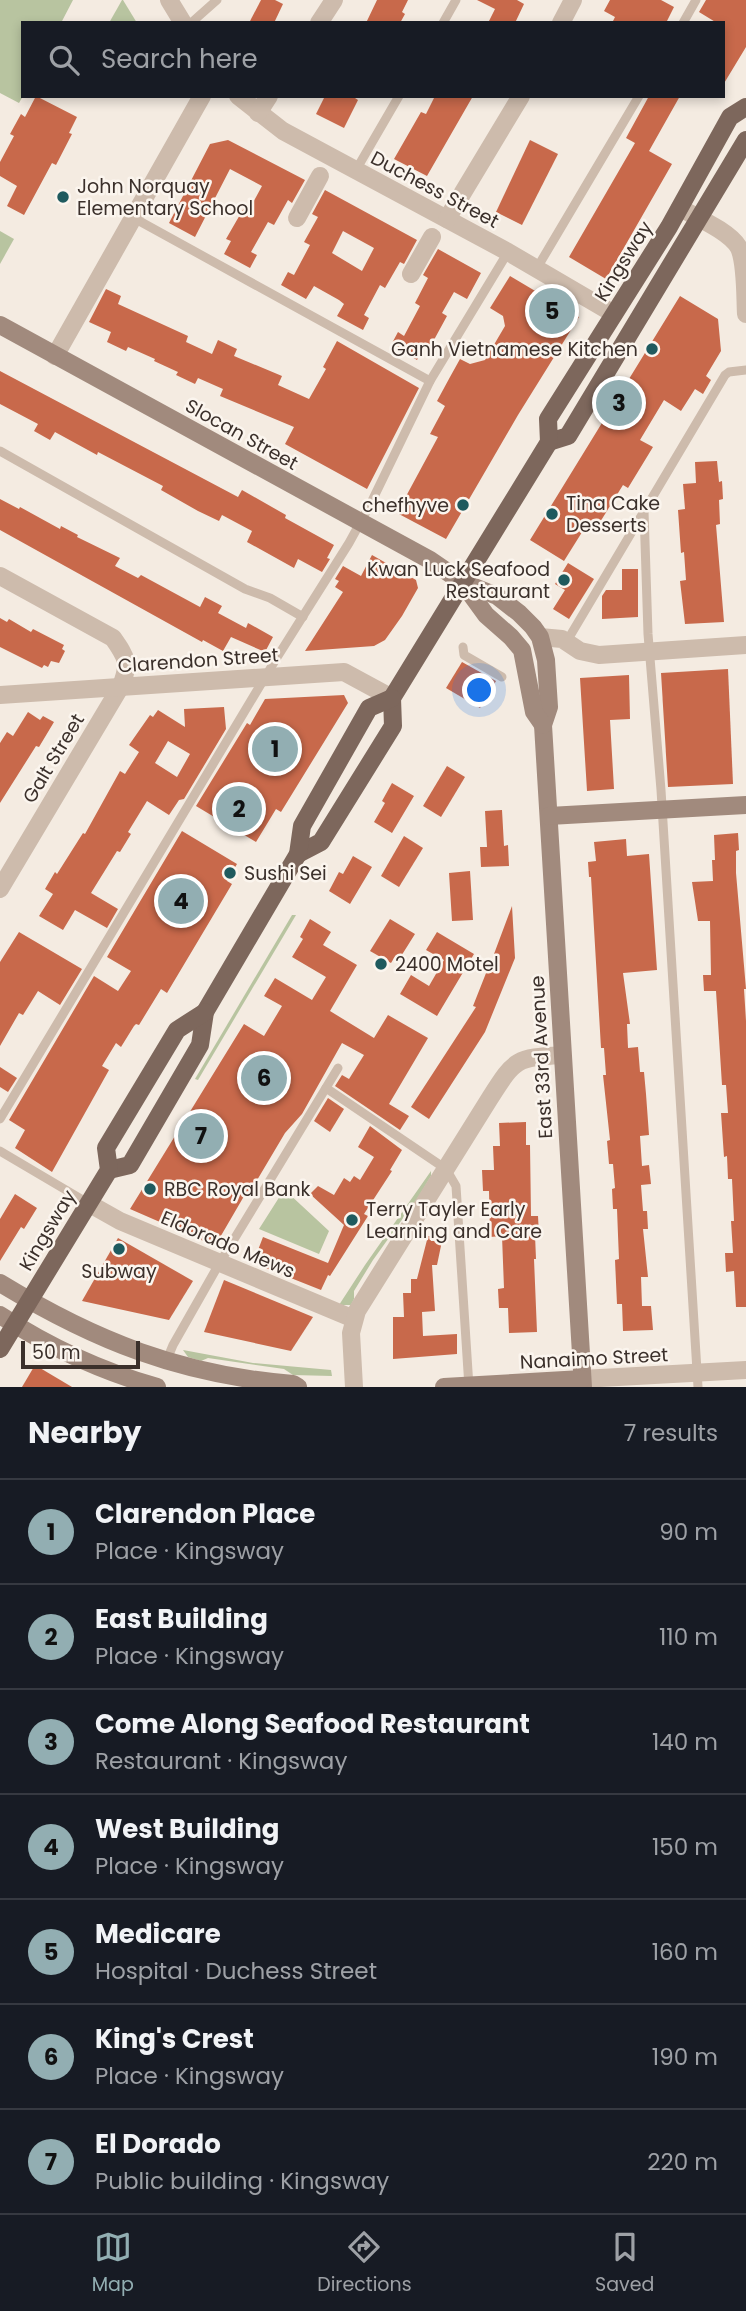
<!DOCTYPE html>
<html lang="en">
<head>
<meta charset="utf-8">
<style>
  body { margin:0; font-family:Poppins,sans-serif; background:#242831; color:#f1f3f6 }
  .scale { position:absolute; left:21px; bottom:18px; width:119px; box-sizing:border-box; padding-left:7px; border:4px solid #3b302b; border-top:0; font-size:19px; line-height:24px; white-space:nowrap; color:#3b302b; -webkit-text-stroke:5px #fbf5ee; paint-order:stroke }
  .you { position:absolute; left:480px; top:691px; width:24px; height:24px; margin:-18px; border:5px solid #fff; border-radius:50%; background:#1a73e8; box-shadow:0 0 0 10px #1a73e833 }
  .badge { display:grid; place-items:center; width:46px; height:46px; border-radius:50%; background:#92aeb2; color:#111; font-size:23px; font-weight:700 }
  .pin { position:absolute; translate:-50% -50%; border:4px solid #fff; box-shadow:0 2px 7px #0006 }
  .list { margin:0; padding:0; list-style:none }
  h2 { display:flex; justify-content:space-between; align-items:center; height:91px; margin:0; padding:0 28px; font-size:30px }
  h2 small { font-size:23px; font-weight:400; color:#9ea1a6 }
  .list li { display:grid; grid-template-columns:46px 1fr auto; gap:21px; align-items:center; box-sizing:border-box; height:105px; padding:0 28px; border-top:2px solid #363941 }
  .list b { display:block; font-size:26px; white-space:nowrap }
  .list p { margin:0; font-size:23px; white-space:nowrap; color:#9ea1a6 }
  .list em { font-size:23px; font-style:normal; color:#9ea1a6 }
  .icon { flex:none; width:38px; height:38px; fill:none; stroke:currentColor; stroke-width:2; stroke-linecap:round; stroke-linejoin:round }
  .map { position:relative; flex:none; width:746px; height:1387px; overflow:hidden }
  .search { position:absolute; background:#171b24; box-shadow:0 4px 10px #0003; left:21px; right:21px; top:21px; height:77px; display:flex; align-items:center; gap:18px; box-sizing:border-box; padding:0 24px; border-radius:0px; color:#9ea1a6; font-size:26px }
  .sheet { height:826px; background:#171b24 }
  nav { display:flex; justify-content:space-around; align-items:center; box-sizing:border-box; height:98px; border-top:2px solid #363941; background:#171b24; font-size:19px; color:#9ea1a6 }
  nav a { display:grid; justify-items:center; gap:4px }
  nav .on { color:#92aeb2 }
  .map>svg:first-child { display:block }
</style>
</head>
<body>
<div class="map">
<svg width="746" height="1387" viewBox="0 0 746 1387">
  <rect width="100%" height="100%" fill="#f4ebe1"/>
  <g fill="#b8c4a0">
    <polygon points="0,0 73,0 61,23 23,23 23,96 19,103 0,93"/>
    <polygon points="122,0 123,0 137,23 109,23"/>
    <polygon points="0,231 14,239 0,264"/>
    <polygon points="292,915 296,915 198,1080 195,1079"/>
    <polygon points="431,1171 431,1176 419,1196 373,1260 354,1291 354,1299 351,1305 339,1305 365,1265"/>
    <polygon points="287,1192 329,1231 319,1254 259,1229 280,1196 284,1197"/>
    <polygon points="183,1350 253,1363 331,1370 332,1376 293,1375 284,1369 208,1358 201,1361 188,1357"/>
  </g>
  <g fill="#c8694b" fill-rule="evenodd">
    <polygon points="261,0 275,0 283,4 274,23 249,23"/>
    <polygon points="377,0 408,0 402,12 405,14 400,23 366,23"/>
    <polygon points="477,0 517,0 524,4 515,23 488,23 495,9"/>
    <polygon points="610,0 661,0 674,7 666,23 612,23 615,17 604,11"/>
    <polygon points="706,0 746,0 746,47 723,85 723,23 717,23 699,12"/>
    <polygon points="36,96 77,117 69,133 72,134 56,165 52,163 24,215 7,206 17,186 0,176 0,162 14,136 10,134 21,114 25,117"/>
    <polygon points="325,96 352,96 358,100 344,128 316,114"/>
    <polygon points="435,96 473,96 427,176 394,159 421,112 426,114"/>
    <polygon points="649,96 680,96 649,151 672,164 606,279 569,257 635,143 626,138"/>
    <polygon points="228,140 305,180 292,203 288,200 274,225 268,222 251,252 257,255 250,268 224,254 231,241 226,239 245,206 250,208 262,186 230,169 195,237 169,223 210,144"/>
    <polygon points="530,140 558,154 522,225 496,212"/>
    <path d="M325,190l92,50 -13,24 -4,-2 -15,26 -5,-3 -16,30 5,3 -6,12 -26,-14 7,-12 -5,-4 -25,-14 -8,13 -25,-14 7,-13 6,3 16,-30 -6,-3 14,-25 -6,-3zM343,231l31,17 -12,23 -30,-18z"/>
    <polygon points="438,249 481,273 467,299 454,292 442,313 447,316 429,349 424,347 417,360 391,345 398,332 404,336 420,306 415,303 428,278 423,275"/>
    <polygon points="510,276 579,317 518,415 446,539 397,513 438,437 430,434 445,406 437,401 450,377 460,359 470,364 485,360 505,326 503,316 490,308"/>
    <polygon points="106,289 121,296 118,304 188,336 186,342 212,354 218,340 237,349 234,356 282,376 278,385 309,399 326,369 323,367 337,341 419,388 367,489 285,444 294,427 220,396 223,389 198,378 195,384 176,375 178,372 154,361 155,359 128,347 126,351 107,342 111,332 89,322"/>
    <polygon points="680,296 718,319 721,351 706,376 711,380 703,394 695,389 681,411 664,400 640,440 653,447 628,488 623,485 597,527 589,521 564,561 530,540"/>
    <polygon points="0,371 238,497 242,490 286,515 285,518 334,545 327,558 330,559 322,572 298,559 294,568 247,542 252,531 222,515 219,521 198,511 161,490 163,486 98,452 97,455 55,432 50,440 34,431 38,424 0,404"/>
    <polygon points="717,461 719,482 722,481 723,499 719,500 720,524 716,525 724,622 685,624 680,581 686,580 684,552 681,553 678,510 685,509 683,484 696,483 695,462"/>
    <polygon points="0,499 19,509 20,507 60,529 61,526 78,535 77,537 120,558 115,566 138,578 141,575 200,607 205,597 222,606 218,613 246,628 248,623 273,637 265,652 231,637 223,651 203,640 202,642 0,530"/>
    <polygon points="372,555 416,580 418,588 402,616 385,640 374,646 305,651 343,592 335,587 339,581 335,579 343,566 361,576"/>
    <polygon points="568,563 594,579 569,619 553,609 565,590 555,584"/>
    <polygon points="622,569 638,569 638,617 602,619 602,596 606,590 622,590"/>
    <polygon points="0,618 7,622 9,619 31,632 33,629 64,645 62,649 65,651 59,663 51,661 48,667 44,665 42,668 0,647"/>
    <polygon points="462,662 496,681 480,708 446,688"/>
    <polygon points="728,669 733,784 668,787 661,673"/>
    <polygon points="629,675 630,719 610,720 614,789 587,791 580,678"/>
    <polygon points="344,695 348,703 281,812 276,809 256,842 196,806 247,723 250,725 265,699"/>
    <path d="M224,707l2,22 -42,70 -5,1 -10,15 -22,-14 -19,31 3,2 -11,18 -3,-1 -26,42 27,16 -11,19 -32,-18 -12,20 -24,-14 14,-22 -8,-5 10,-17 2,2 26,-41 2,1 35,-63 5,3 14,-22 -10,-7 21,-30 3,2 5,-7 27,17 -1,-18zM168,741l22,13 -13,23 -22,-14z"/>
    <polygon points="28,712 40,720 43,716 54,722 39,747 36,746 0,803 0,743 7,732 13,736"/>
    <polygon points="447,766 465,777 441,817 423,806"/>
    <polygon points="392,783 414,796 392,833 374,822 385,803 382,801"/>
    <polygon points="502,810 504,846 508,845 509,866 481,867 480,847 487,847 485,811"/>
    <polygon points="182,831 237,864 227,881 232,884 167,993 161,989 139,1025 136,1024 134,1026 121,1047 116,1043 102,1066 109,1070 52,1172 15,1148 25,1130 9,1120 94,976 118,991 131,971 107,957"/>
    <polygon points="738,833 739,850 736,851 736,873 746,989 744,989 746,1021 746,1307 736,1307 734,1271 726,1272 725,1253 733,1253 731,1221 734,1221 732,1179 728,1179 727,1156 724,1157 721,1113 728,1113 726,1085 722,1085 716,991 704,991 703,975 711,975 710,921 698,921 692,882 713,881 712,860 715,860 714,835"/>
    <polygon points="404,836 423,848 399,887 381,876"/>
    <polygon points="626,839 627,856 649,854 657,970 623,973 630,1024 627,1024 628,1048 638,1047 640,1072 644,1072 646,1094 649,1135 640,1136 642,1166 649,1165 651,1184 641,1185 643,1211 647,1211 648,1229 643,1229 648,1277 641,1277 642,1306 651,1306 653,1330 623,1331 622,1304 617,1304 615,1260 619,1259 618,1235 617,1209 613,1209 612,1189 615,1188 613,1164 609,1164 607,1141 610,1140 603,1075 606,1075 604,1048 601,1048 591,877 589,877 588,862 596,861 594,842"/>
    <polygon points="353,856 372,867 350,904 329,891 339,872 343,874"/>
    <polygon points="470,871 473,920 452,921 449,873"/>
    <polygon points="512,906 515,958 485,1032 429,1119 411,1107 476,1007 473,1006 490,963 494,966 494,954"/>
    <polygon points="310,919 331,932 323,945 357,965 330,1011 374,1038 388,1015 428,1038 389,1104 409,1116 400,1130 335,1086 342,1075 349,1079 364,1055 342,1043 302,1114 285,1133 250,1192 247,1191 215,1246 130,1209 244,1024 264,1036 282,1006 264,996 275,978 312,1000 326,977 292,957 303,939 300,937"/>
    <polygon points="390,919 415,934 398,961 394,958 391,963 370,951"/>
    <polygon points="19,932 82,969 60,1005 38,991 23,1015 19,1013 0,1046 0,962"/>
    <polygon points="437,932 474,954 437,1016 400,994 411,975 429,986 444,960 426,950"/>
    <polygon points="0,1067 17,1078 8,1092 0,1087"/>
    <polygon points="328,1098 344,1109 330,1132 314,1121"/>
    <polygon points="526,1122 526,1145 530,1145 531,1216 538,1216 539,1235 535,1235 536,1259 534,1259 537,1332 509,1333 508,1308 499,1308 498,1289 504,1288 502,1236 490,1237 489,1191 483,1191 482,1170 494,1170 493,1146 500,1146 499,1123"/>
    <polygon points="370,1126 402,1150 390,1170 392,1171 364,1214 368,1216 330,1276 328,1275 321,1290 253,1263 263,1237 328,1263 344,1225 310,1194 318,1186 334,1195 344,1178 350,1182 354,1176 360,1180 374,1157 358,1147"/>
    <polygon points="15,1194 37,1208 24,1229 21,1227 0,1261 0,1219"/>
    <polygon points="428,1236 431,1236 431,1241 442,1241 437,1265 432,1265 435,1311 422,1312 423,1336 457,1334 457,1354 393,1359 393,1317 404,1317 403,1293 411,1293 411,1279 417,1279"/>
    <polygon points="118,1238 193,1281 169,1320 82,1301"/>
    <polygon points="224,1280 313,1317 291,1351 204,1332"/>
    <polygon points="35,1365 72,1387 22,1387"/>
  </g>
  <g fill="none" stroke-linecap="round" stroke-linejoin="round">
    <g stroke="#cdbbac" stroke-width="9">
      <polyline points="191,23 217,0"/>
      <polyline points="443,23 456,0"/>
      <polyline points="683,23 696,0"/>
      <polyline points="356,170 399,96"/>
      <polyline points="132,217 430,381"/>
      <polyline points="537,268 639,96"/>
      <polyline points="0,451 245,589 270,598 303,617"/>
      <polyline points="644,511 648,634 661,790 698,1387"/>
      <polyline points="567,641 725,375 729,372 746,370"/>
      <polyline points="463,647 464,655 502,677"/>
      <polyline points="326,1088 446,1169 456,1186 469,1387"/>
      <polyline points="0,1119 276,659 349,543 371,503 430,381 508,252"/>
      <polyline points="0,1151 88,1203"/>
      <polyline points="166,1362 173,1345 219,1264 338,1068"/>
    </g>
    <g stroke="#cdbbac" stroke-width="18">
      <polyline points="169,0 183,23"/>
      <polyline points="319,23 334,0"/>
      <polyline points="561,23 573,0"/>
      <polyline points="238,96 283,131 508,252 614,314"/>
      <polyline points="258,113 269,96"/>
      <path d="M680,208c16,9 51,24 59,40 7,15 6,49 7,66"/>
      <polyline points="297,218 320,176"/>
      <polyline points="447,219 521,96"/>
      <polyline points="411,274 432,237"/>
      <polyline points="55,356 202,96"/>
      <path d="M0,576l113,62c14,20 17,25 8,48l-121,203"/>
      <polyline points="540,637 562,639 580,651 599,655 746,645"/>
      <polyline points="0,695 344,672 392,698"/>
      <polyline points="88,1203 120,1221 354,1319"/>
      <polyline points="582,1379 746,1370"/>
      <path d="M354,1387l-3,-54 6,-22 133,-213c25,-39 25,-40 72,-43"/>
    </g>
    <g stroke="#a18a7d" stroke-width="18">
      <polyline points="0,325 430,560 462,582 497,596 519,613 533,627 540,637 546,660 549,707 543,725 583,1387"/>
      <polyline points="462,582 486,615 511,637 522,650 534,712 543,725"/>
      <polyline points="549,816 746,805"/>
      <path d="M0,1283c95,58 181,92 293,101l5,3"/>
      <path d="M0,1315c49,32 101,56 157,72"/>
      <polyline points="444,1387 582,1379"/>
    </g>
    <g stroke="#7d675c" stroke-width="18">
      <polyline points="549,442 568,436 746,140"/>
      <polyline points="298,854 321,842 393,726 392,698 549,442 548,419 669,227 730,117 746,107"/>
      <polyline points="109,1170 130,1165 200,1045 205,1012 298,854 302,826 369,708 392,698"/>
      <polyline points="0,1349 109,1170 106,1148 177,1030 205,1012"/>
    </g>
  </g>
  <g fill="#1f5a5e" stroke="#fbf5ee" stroke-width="2.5">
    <circle cx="63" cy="197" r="7"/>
    <circle cx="652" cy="349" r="7"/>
    <circle cx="463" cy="505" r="7"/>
    <circle cx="552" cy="514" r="7"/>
    <circle cx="564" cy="580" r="7"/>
    <circle cx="230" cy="873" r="7"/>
    <circle cx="381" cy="964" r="7"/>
    <circle cx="150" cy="1189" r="7"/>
    <circle cx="352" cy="1220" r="7"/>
    <circle cx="119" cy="1249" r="7"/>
  </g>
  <g text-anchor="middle" stroke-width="5" stroke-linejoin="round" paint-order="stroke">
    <g font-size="19" fill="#3b302b" stroke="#fbf5ee" text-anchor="start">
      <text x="77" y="193">John Norquay<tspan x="77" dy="22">Elementary School</tspan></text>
      <text x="638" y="356" text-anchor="end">Ganh Vietnamese Kitchen</text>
      <text x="566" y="510">Tina Cake<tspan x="566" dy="22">Desserts</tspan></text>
      <text x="449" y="512" text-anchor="end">chefhyve</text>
      <text x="550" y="576" text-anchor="end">Kwan Luck Seafood<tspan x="550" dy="22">Restaurant</tspan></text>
      <text x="244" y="880">Sushi Sei</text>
      <text x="395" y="971">2400 Motel</text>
      <text x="164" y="1196">RBC Royal Bank</text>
      <text x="366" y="1216">Terry Tayler Early<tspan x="366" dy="22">Learning and Care</tspan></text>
      <text x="119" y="1278" text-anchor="middle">Subway</text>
    </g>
    <g font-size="19" fill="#3b302b" stroke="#fbf5ee">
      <text transform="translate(435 189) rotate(28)" y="7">Duchess Street</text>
      <text transform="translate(623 261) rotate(-58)" y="7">Kingsway</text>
      <text transform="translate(242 434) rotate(29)" y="7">Slocan Street</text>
      <text transform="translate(198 660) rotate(-4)" y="7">Clarendon Street</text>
      <text transform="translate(53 758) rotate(-59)" y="7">Galt Street</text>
      <text transform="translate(541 1057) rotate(-93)" y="7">East 33rd Avenue</text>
      <text transform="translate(47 1230) rotate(-59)" y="7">Kingsway</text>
      <text transform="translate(228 1244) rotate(23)" y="7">Eldorado Mews</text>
      <text transform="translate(594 1358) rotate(-3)" y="7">Nanaimo Street</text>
    </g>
  </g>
</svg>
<div class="scale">50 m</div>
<div class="you"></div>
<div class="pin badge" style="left:275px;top:749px">1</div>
<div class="pin badge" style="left:239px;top:809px">2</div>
<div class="pin badge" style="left:619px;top:403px">3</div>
<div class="pin badge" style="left:181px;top:901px">4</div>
<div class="pin badge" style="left:552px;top:311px">5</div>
<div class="pin badge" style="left:264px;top:1078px">6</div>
<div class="pin badge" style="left:201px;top:1136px">7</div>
<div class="search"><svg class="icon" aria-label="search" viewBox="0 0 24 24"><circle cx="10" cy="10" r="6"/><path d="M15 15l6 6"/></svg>Search here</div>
</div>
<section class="sheet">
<h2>Nearby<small>7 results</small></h2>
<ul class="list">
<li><span class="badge">1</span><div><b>Clarendon Place</b><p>Place · Kingsway</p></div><em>90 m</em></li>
<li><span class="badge">2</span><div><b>East Building</b><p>Place · Kingsway</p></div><em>110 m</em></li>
<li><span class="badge">3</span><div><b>Come Along Seafood Restaurant</b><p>Restaurant · Kingsway</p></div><em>140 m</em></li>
<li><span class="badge">4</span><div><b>West Building</b><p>Place · Kingsway</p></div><em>150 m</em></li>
<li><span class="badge">5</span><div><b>Medicare</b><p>Hospital · Duchess Street</p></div><em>160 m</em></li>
<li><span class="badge">6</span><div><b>King's Crest</b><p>Place · Kingsway</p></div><em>190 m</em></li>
<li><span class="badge">7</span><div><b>El Dorado</b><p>Public building · Kingsway</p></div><em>220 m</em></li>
</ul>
</section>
<nav>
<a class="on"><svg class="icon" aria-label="map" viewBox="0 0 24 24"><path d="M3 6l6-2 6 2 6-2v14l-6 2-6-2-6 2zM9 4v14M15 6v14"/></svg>Map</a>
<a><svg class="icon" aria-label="directions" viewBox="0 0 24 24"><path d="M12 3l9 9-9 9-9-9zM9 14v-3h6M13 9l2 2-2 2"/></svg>Directions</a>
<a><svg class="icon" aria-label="saved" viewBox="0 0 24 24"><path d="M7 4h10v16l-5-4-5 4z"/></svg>Saved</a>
</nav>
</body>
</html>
